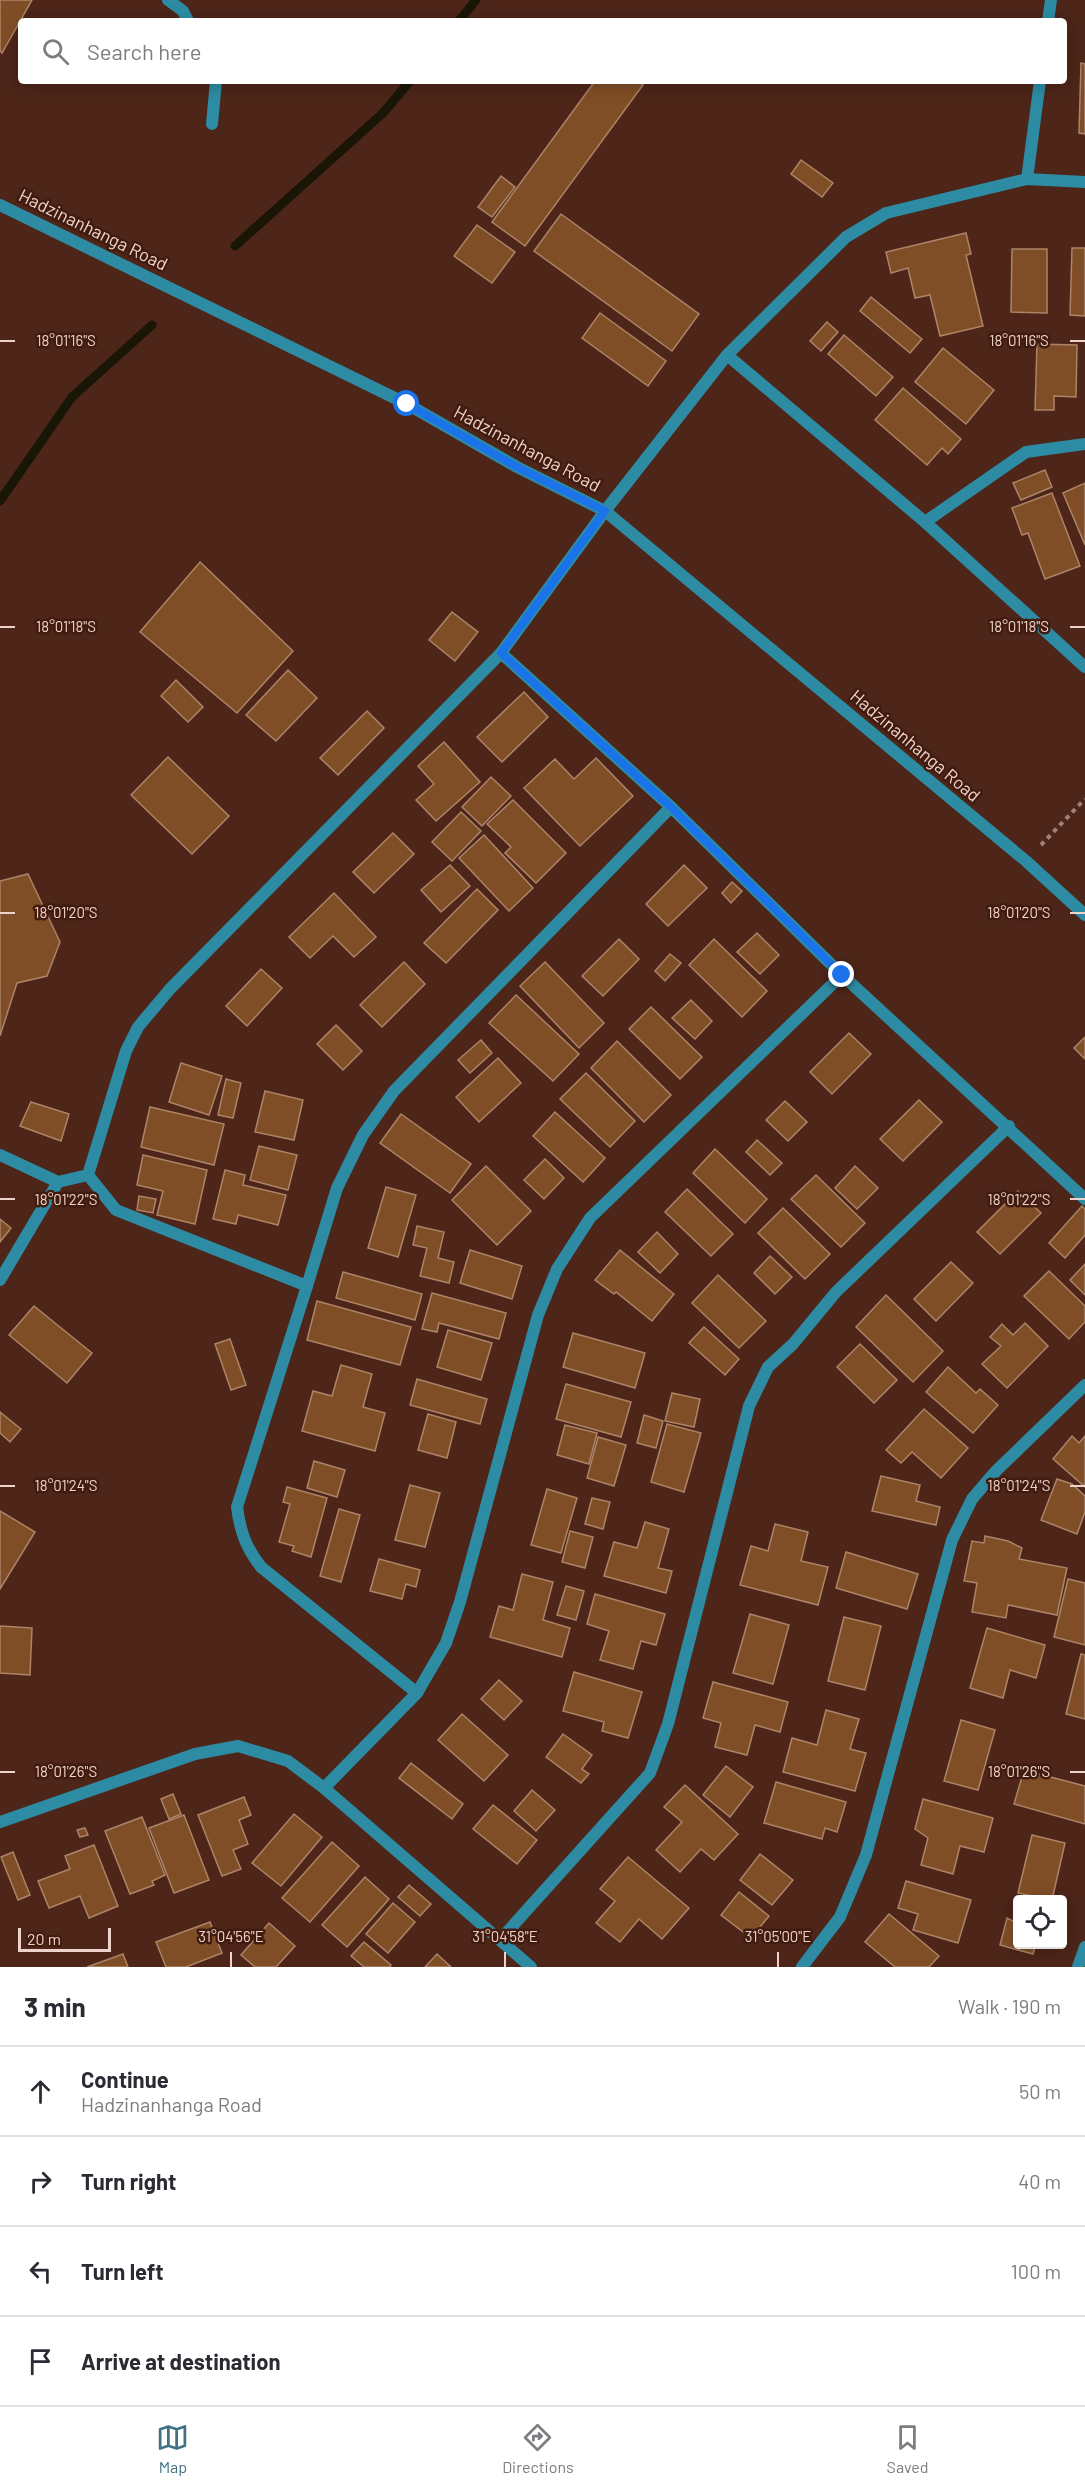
<!DOCTYPE html>
<html lang="en">
<head>
<meta charset="utf-8">
<style>
  body { margin:0; font-family:Barlow,sans-serif; background:#f2f2f3; color:#2b2b33 }
  .controls { position:absolute; right:18px; bottom:18px; display:grid; overflow:hidden; border-radius:6px; box-shadow:0 3px 15px #0003 }
  .controls button { width:54px; height:54px; display:grid; place-items:center; padding:0; border:0; border-bottom:2px solid #e1e1e2; background:#fff; color:#2b2b33; font:30px sans-serif }
  .scale { position:absolute; left:18px; bottom:15px; width:93px; box-sizing:border-box; padding-left:6px; border:3px solid #eed3cb; border-top:0; font-size:16px; line-height:21px; white-space:nowrap; color:#eed3cb; -webkit-text-stroke:4px #421b0f; paint-order:stroke }
  .stop { position:absolute; width:18px; height:18px; margin:-14px; border:4px solid #1a73e8; border-radius:50%; background:#fff }
  .stop.end { background:#1a73e8; border-color:#fff; box-shadow:0 2px 6px #0008 }
  .list { margin:0; padding:0; list-style:none }
  h2 { display:flex; justify-content:space-between; align-items:center; height:78px; margin:0; padding:0 24px; font-size:26px }
  h2 small { font-size:20px; font-weight:400; color:#7c7c81 }
  .list li { display:grid; grid-template-columns:39px 1fr auto; gap:18px; align-items:center; box-sizing:border-box; height:90px; padding:0 24px; border-top:2px solid #e1e1e2 }
  .list b { display:block; font-size:22px; white-space:nowrap }
  .list p { margin:0; font-size:20px; white-space:nowrap; color:#7c7c81 }
  .list em { font-size:20px; font-style:normal; color:#7c7c81 }
  .icon { flex:none; width:33px; height:33px; fill:none; stroke:currentColor; stroke-width:2; stroke-linecap:round; stroke-linejoin:round }
  .map { position:relative; flex:none; width:1085px; height:1967px; overflow:hidden }
  .search { position:absolute; background:#fff; box-shadow:0 3px 15px #0003; left:18px; right:18px; top:18px; height:66px; display:flex; align-items:center; gap:15px; box-sizing:border-box; padding:0 21px; border-radius:6px; color:#7c7c81; font-size:22px }
  .sheet { height:438px; background:#fff }
  nav { display:flex; justify-content:space-around; align-items:center; box-sizing:border-box; height:84px; border-top:2px solid #e1e1e2; background:#fff; font-size:16px; color:#7c7c81 }
  nav a { display:grid; justify-items:center; gap:3px }
  nav .on { color:#407283 }
  .map>svg:first-child { display:block }
</style>
</head>
<body>
<div class="map">
<svg width="1085" height="1967" viewBox="0 0 1085 1967">
  <rect width="100%" height="100%" fill="#4d2519"/>
  <g fill="none" stroke-linecap="round" stroke-linejoin="round">
    <g stroke="#191606" stroke-width="9">
      <polyline points="459,21 476,0"/>
      <polyline points="235,246 383,113 410,81"/>
      <polyline points="0,501 72,397 152,325"/>
    </g>
  </g>
  <g fill="#804e26" stroke="#ac8467" stroke-width="1.5">
    <polygon points="0,0 32,0 2,53 0,51"/>
    <polygon points="1081,63 1085,64 1085,134 1079,133"/>
    <polygon points="595,81 638,81 643,85 525,246 492,222"/>
    <polygon points="801,160 833,183 822,197 791,174"/>
    <polygon points="501,176 515,187 492,217 478,207"/>
    <polygon points="561,214 699,314 672,351 534,251"/>
    <polygon points="477,225 515,252 492,283 454,256"/>
    <polygon points="966,233 971,254 966,255 983,326 940,336 930,295 915,298 908,268 891,273 886,252"/>
    <polygon points="1072,248 1085,248 1085,316 1070,315"/>
    <polygon points="1012,249 1047,249 1047,313 1011,312"/>
    <polygon points="871,297 922,339 910,353 860,311"/>
    <polygon points="600,313 666,361 648,386 582,338"/>
    <polygon points="827,322 838,332 821,351 810,341"/>
    <polygon points="844,335 893,377 876,396 828,354"/>
    <polygon points="1037,344 1077,345 1076,397 1054,396 1054,410 1035,410"/>
    <polygon points="943,348 994,390 966,424 915,382"/>
    <polygon points="903,388 961,439 948,454 942,448 927,465 875,420"/>
    <polygon points="1045,470 1052,487 1021,500 1013,483"/>
    <polygon points="1085,483 1085,545 1063,493"/>
    <polygon points="1052,493 1080,566 1045,579 1028,533 1022,535 1012,508"/>
    <polygon points="200,562 293,651 237,713 140,632"/>
    <polygon points="452,612 478,632 455,661 429,640"/>
    <polygon points="288,670 317,698 276,741 246,715"/>
    <polygon points="176,680 203,707 188,722 161,696"/>
    <polygon points="524,692 548,717 502,762 477,737"/>
    <polygon points="367,711 384,728 338,775 320,758"/>
    <polygon points="444,742 480,782 436,821 416,800 434,784 418,766"/>
    <polygon points="168,757 229,816 192,854 131,795"/>
    <polygon points="596,758 633,796 580,846 524,788 555,759 574,779"/>
    <polygon points="491,777 511,796 482,826 462,807"/>
    <polygon points="513,800 566,853 536,883 505,853 511,847 487,824"/>
    <polygon points="461,812 481,831 452,861 432,842"/>
    <polygon points="393,833 414,854 374,893 353,872"/>
    <polygon points="484,835 533,888 509,911 459,858"/>
    <polygon points="450,865 470,886 441,912 421,890"/>
    <polygon points="684,865 707,888 668,926 646,904"/>
    <polygon points="28,874 60,942 47,976 17,983 0,1036 0,881"/>
    <polygon points="732,882 742,891 731,903 722,893"/>
    <polygon points="477,889 498,910 446,963 424,943"/>
    <polygon points="334,893 376,937 354,957 333,936 310,958 289,937"/>
    <polygon points="757,933 779,955 760,974 737,952"/>
    <polygon points="619,939 639,959 603,996 582,976"/>
    <polygon points="714,939 767,991 742,1017 689,965"/>
    <polygon points="670,954 681,963 665,981 655,971"/>
    <polygon points="404,962 425,984 382,1027 360,1005"/>
    <polygon points="545,962 604,1023 579,1048 520,986"/>
    <polygon points="261,969 282,988 247,1026 226,1006"/>
    <polygon points="516,995 579,1054 553,1081 489,1023"/>
    <polygon points="691,1000 712,1021 695,1039 672,1018"/>
    <polygon points="651,1007 702,1057 680,1079 629,1029"/>
    <polygon points="336,1025 362,1051 343,1070 317,1044"/>
    <polygon points="849,1033 871,1054 832,1094 810,1072"/>
    <polygon points="1085,1037 1085,1059 1074,1048"/>
    <polygon points="481,1040 492,1053 470,1073 458,1060"/>
    <polygon points="617,1041 671,1095 644,1122 591,1068"/>
    <polygon points="498,1058 521,1083 479,1122 456,1097"/>
    <polygon points="181,1063 222,1076 209,1115 169,1102"/>
    <polygon points="586,1073 635,1121 610,1147 560,1099"/>
    <polygon points="226,1079 241,1083 233,1118 218,1115"/>
    <polygon points="265,1091 303,1100 294,1140 255,1132"/>
    <polygon points="919,1100 942,1122 903,1161 880,1139"/>
    <polygon points="785,1101 807,1122 788,1141 766,1120"/>
    <polygon points="31,1102 69,1114 61,1141 20,1126"/>
    <polygon points="150,1107 224,1124 214,1165 141,1147"/>
    <polygon points="555,1112 605,1158 583,1182 533,1136"/>
    <polygon points="401,1114 471,1164 450,1193 380,1143"/>
    <polygon points="757,1140 782,1163 770,1175 746,1152"/>
    <polygon points="259,1146 297,1155 288,1190 250,1180"/>
    <polygon points="715,1149 767,1199 745,1223 693,1173"/>
    <polygon points="143,1155 207,1170 195,1224 157,1215 163,1191 137,1185"/>
    <polygon points="545,1159 564,1178 544,1199 524,1180"/>
    <polygon points="486,1166 531,1211 497,1245 452,1200"/>
    <polygon points="855,1166 878,1188 857,1209 835,1188"/>
    <polygon points="225,1170 245,1175 243,1185 286,1195 278,1225 238,1215 236,1224 213,1219"/>
    <polygon points="816,1175 865,1223 841,1247 791,1199"/>
    <polygon points="386,1187 416,1195 398,1257 368,1248"/>
    <polygon points="687,1189 733,1234 711,1256 665,1212"/>
    <polygon points="1018,1191 1041,1213 1000,1254 977,1232"/>
    <polygon points="139,1196 156,1199 153,1213 137,1210"/>
    <polygon points="1082,1206 1085,1209 1085,1235 1065,1258 1049,1243"/>
    <polygon points="783,1208 830,1254 805,1279 758,1233"/>
    <polygon points="0,1219 11,1228 0,1242"/>
    <polygon points="417,1226 444,1232 438,1258 454,1262 449,1283 420,1276 427,1248 413,1245"/>
    <polygon points="657,1232 678,1254 660,1273 638,1252"/>
    <polygon points="470,1250 522,1266 512,1299 460,1283"/>
    <polygon points="620,1250 674,1294 652,1321 616,1292 614,1294 595,1280"/>
    <polygon points="770,1256 792,1277 775,1294 754,1273"/>
    <polygon points="951,1262 973,1283 936,1321 914,1299"/>
    <polygon points="1085,1264 1085,1295 1070,1280"/>
    <polygon points="1049,1271 1085,1306 1085,1322 1069,1339 1024,1296"/>
    <polygon points="343,1272 422,1294 415,1320 336,1298"/>
    <polygon points="718,1275 766,1321 739,1348 692,1303"/>
    <polygon points="432,1293 506,1313 499,1339 439,1323 437,1332 422,1329"/>
    <polygon points="886,1295 943,1351 913,1382 856,1327"/>
    <polygon points="317,1301 411,1327 400,1365 307,1340"/>
    <polygon points="34,1306 92,1353 67,1383 9,1335"/>
    <polygon points="1025,1323 1048,1346 1007,1388 982,1364 1001,1346 990,1337 1002,1324 1013,1335"/>
    <polygon points="704,1327 739,1359 725,1375 689,1343"/>
    <polygon points="448,1330 492,1343 481,1380 437,1367"/>
    <polygon points="573,1333 645,1353 635,1388 563,1367"/>
    <polygon points="230,1339 246,1385 231,1390 215,1344"/>
    <polygon points="860,1344 897,1380 874,1403 837,1367"/>
    <polygon points="341,1365 372,1374 363,1407 385,1413 375,1451 302,1431 313,1391 332,1396"/>
    <polygon points="948,1367 976,1393 980,1389 998,1405 973,1433 926,1392"/>
    <polygon points="417,1379 487,1399 480,1424 410,1405"/>
    <polygon points="566,1384 631,1402 621,1437 556,1419"/>
    <polygon points="672,1393 700,1399 694,1427 665,1421"/>
    <polygon points="924,1409 968,1448 941,1478 912,1452 901,1463 886,1450"/>
    <polygon points="0,1412 21,1429 10,1442 0,1433"/>
    <polygon points="428,1414 456,1422 447,1458 418,1450"/>
    <polygon points="644,1415 663,1421 656,1448 637,1443"/>
    <polygon points="667,1424 701,1433 684,1492 651,1482"/>
    <polygon points="565,1425 597,1433 589,1464 557,1455"/>
    <polygon points="1072,1436 1079,1443 1085,1436 1085,1487 1053,1459"/>
    <polygon points="598,1437 626,1445 614,1486 587,1478"/>
    <polygon points="314,1461 345,1470 337,1497 307,1488"/>
    <polygon points="881,1476 920,1485 916,1501 940,1507 936,1525 872,1511"/>
    <polygon points="1057,1479 1072,1484 1085,1496 1085,1512 1077,1534 1041,1520"/>
    <polygon points="410,1485 440,1493 425,1547 395,1540"/>
    <polygon points="287,1487 327,1498 311,1557 292,1551 294,1546 279,1542 290,1504 283,1502"/>
    <polygon points="547,1489 577,1498 561,1553 531,1545"/>
    <polygon points="592,1498 610,1502 603,1529 585,1524"/>
    <polygon points="339,1509 360,1515 341,1582 320,1576"/>
    <polygon points="0,1511 35,1532 0,1589"/>
    <polygon points="645,1522 669,1529 658,1568 672,1571 666,1593 604,1576 614,1542 637,1548"/>
    <polygon points="775,1524 808,1532 801,1561 828,1567 818,1605 740,1585 751,1546 768,1551"/>
    <polygon points="570,1531 593,1537 585,1568 562,1562"/>
    <polygon points="985,1536 1008,1541 1022,1548 1019,1559 1067,1568 1057,1615 1008,1605 1006,1618 972,1612 977,1583 964,1581 972,1541 984,1543"/>
    <polygon points="846,1552 918,1574 907,1609 836,1588"/>
    <polygon points="379,1559 420,1570 416,1587 406,1584 402,1599 370,1591"/>
    <polygon points="522,1574 553,1582 543,1620 570,1628 562,1657 490,1637 499,1606 513,1610"/>
    <polygon points="1068,1579 1085,1583 1085,1645 1054,1637"/>
    <polygon points="566,1586 584,1591 576,1620 557,1615"/>
    <polygon points="595,1594 665,1614 656,1645 641,1641 633,1669 600,1660 609,1631 587,1624"/>
    <polygon points="750,1614 789,1625 773,1684 733,1673"/>
    <polygon points="844,1617 881,1626 865,1690 828,1681"/>
    <polygon points="0,1626 32,1628 30,1675 0,1673"/>
    <polygon points="987,1628 1045,1645 1036,1678 1010,1670 1003,1698 970,1688"/>
    <polygon points="1081,1654 1085,1655 1085,1719 1066,1714"/>
    <polygon points="574,1672 642,1692 628,1738 602,1731 604,1722 563,1711"/>
    <polygon points="499,1680 522,1701 504,1720 481,1699"/>
    <polygon points="713,1682 788,1702 780,1732 755,1725 747,1755 715,1747 721,1723 703,1718"/>
    <polygon points="826,1710 859,1719 850,1749 866,1753 855,1791 783,1772 792,1738 817,1745"/>
    <polygon points="462,1714 508,1755 484,1781 438,1740"/>
    <polygon points="961,1720 995,1730 978,1790 944,1781"/>
    <polygon points="563,1734 592,1755 582,1769 589,1774 581,1783 546,1757"/>
    <polygon points="411,1763 463,1804 452,1819 399,1778"/>
    <polygon points="726,1766 753,1787 730,1817 703,1795"/>
    <polygon points="1024,1770 1085,1786 1085,1824 1014,1804"/>
    <polygon points="776,1782 846,1802 837,1832 825,1828 822,1839 764,1823"/>
    <polygon points="685,1785 738,1834 714,1860 701,1849 680,1872 656,1850 682,1822 664,1807"/>
    <polygon points="532,1790 555,1810 536,1831 514,1811"/>
    <polygon points="173,1794 181,1814 169,1819 161,1799"/>
    <polygon points="244,1797 251,1815 239,1820 248,1844 233,1850 241,1869 222,1876 198,1815"/>
    <polygon points="923,1799 993,1818 984,1852 960,1846 953,1874 921,1865 928,1838 915,1829"/>
    <polygon points="493,1805 537,1840 517,1864 473,1829"/>
    <polygon points="294,1814 322,1837 281,1886 252,1863"/>
    <polygon points="184,1815 209,1880 174,1893 149,1828"/>
    <polygon points="142,1817 165,1875 152,1881 154,1885 130,1894 105,1831"/>
    <polygon points="85,1828 88,1835 80,1837 77,1830"/>
    <polygon points="1032,1835 1065,1843 1052,1900 1018,1893"/>
    <polygon points="332,1842 359,1866 310,1922 282,1898"/>
    <polygon points="94,1845 118,1906 89,1918 80,1896 49,1908 38,1881 70,1869 65,1856"/>
    <polygon points="13,1852 30,1895 18,1900 1,1857"/>
    <polygon points="760,1854 793,1880 772,1905 740,1880"/>
    <polygon points="628,1857 689,1908 662,1939 639,1919 620,1942 596,1923 615,1901 600,1889"/>
    <polygon points="365,1877 389,1899 347,1947 322,1925"/>
    <polygon points="906,1881 971,1900 958,1943 913,1930 918,1914 898,1908"/>
    <polygon points="409,1885 431,1904 420,1916 398,1897"/>
    <polygon points="739,1892 769,1916 751,1938 721,1915"/>
    <polygon points="393,1903 415,1922 388,1953 366,1934"/>
    <polygon points="889,1914 939,1956 929,1967 895,1967 865,1942"/>
    <polygon points="1016,1917 1018,1944 1036,1944 1033,1954 1000,1945 1007,1918 1015,1922"/>
    <polygon points="210,1922 222,1953 186,1967 166,1967 156,1942"/>
    <polygon points="269,1923 295,1946 276,1967 255,1967 241,1955"/>
    <polygon points="364,1942 391,1965 390,1967 364,1967 351,1956"/>
    <polygon points="123,1954 128,1967 87,1967"/>
    <polygon points="437,1954 451,1967 425,1967"/>
  </g>
  <g fill="none" stroke-linecap="round" stroke-linejoin="round">
    <polyline stroke="#a07f75" stroke-width="4" stroke-dasharray="4.5 4.5" stroke-linecap="butt" points="1041,845 1085,799"/>
    <g stroke="#2d8ca3" stroke-width="12">
      <polyline points="168,0 183,11 188,21"/>
      <polyline points="212,124 216,81"/>
    </g>
    <g stroke="#2d8ca3" stroke-width="12">
      <polyline points="1048,21 1051,0"/>
      <polyline points="1027,179 1040,81"/>
      <polyline points="1085,182 1027,179 886,213 846,237 727,355 605,511 501,653 671,807 842,975 1085,1199"/>
      <polyline points="727,355 925,522 1085,667"/>
      <polyline points="925,522 1026,452 1085,444"/>
      <polyline points="501,653 170,989 138,1027 126,1051 88,1175 116,1210 307,1286 337,1188 363,1135 394,1091 671,807"/>
      <polyline points="0,1155 58,1182 88,1175"/>
      <polyline points="0,1280 58,1182"/>
      <path d="M307,1286l-70,221c3,24 9,41 24,60l156,126 -93,95"/>
      <polyline points="417,1693 446,1643 460,1602 538,1315 557,1269 590,1218 842,975"/>
      <polyline points="0,1822 195,1754 238,1746 288,1761 324,1788 531,1967"/>
      <polyline points="500,1940 650,1773 668,1724 749,1406 768,1367 793,1344 836,1292 1009,1126"/>
      <polyline points="802,1967 840,1917 866,1855 952,1540 972,1499 996,1471 1085,1385"/>
      <polyline points="1078,1967 1085,1947"/>
    </g>
    <polyline stroke="#2d8ca3" stroke-width="12" points="0,205 407,404 517,467 605,511 1026,861 1085,915"/>
  </g>
  <g fill="none" stroke-linecap="round" stroke-linejoin="round">
    <polyline stroke="#1a73e8" stroke-width="8" points="407,404 517,467 605,511 501,653 671,807 842,975"/>
  </g>
  <path fill="none" stroke="#eed3cb" stroke-width="2" d="M0,341h15M1070,341h15M0,627h15M1070,627h15M0,913h15M1070,913h15M0,1199h15M1070,1199h15M0,1486h15M1070,1486h15M0,1772h15M1070,1772h15M231,1952v15M505,1952v15M778,1952v15"/>
  <g text-anchor="middle" stroke-width="5" stroke-linejoin="round" paint-order="stroke">
    <g font-size="18" fill="#eed3cb" stroke="#421b0f">
      <text transform="translate(93 230) rotate(26)" y="6">Hadzinanhanga Road</text>
      <text transform="translate(527 449) rotate(28)" y="6">Hadzinanhanga Road</text>
      <text transform="translate(915 746) rotate(40)" y="6">Hadzinanhanga Road</text>
    </g>
  </g>
  <g font-size="15" text-anchor="middle" fill="#eed3cb" stroke="#421b0f" stroke-width="5" stroke-linejoin="round" paint-order="stroke">
    <text x="66" y="346">18°01'16"S</text>
    <text x="1019" y="346">18°01'16"S</text>
    <text x="66" y="632">18°01'18"S</text>
    <text x="1019" y="632">18°01'18"S</text>
    <text x="66" y="918">18°01'20"S</text>
    <text x="1019" y="918">18°01'20"S</text>
    <text x="66" y="1205">18°01'22"S</text>
    <text x="1019" y="1205">18°01'22"S</text>
    <text x="66" y="1491">18°01'24"S</text>
    <text x="1019" y="1491">18°01'24"S</text>
    <text x="66" y="1777">18°01'26"S</text>
    <text x="1019" y="1777">18°01'26"S</text>
    <text x="231" y="1942">31°04'56"E</text>
    <text x="505" y="1942">31°04'58"E</text>
    <text x="778" y="1942">31°05'00"E</text>
  </g>
</svg>
<div class="controls">
<button><svg class="icon" aria-label="locate" viewBox="0 0 24 24"><circle cx="12" cy="12" r="6"/><path d="M12 2v4M12 18v4M2 12h4M18 12h4"/></svg></button>
</div>
<div class="scale">20 m</div>
<div class="stop" style="left:407px;top:404px"></div>
<div class="stop end" style="left:842px;top:975px"></div>
<div class="search"><svg class="icon" aria-label="search" viewBox="0 0 24 24"><circle cx="10" cy="10" r="6"/><path d="M15 15l6 6"/></svg>Search here</div>
</div>
<section class="sheet">
<h2>3 min<small>Walk · 190 m</small></h2>
<ul class="list">
<li><svg class="icon" aria-label="ahead" viewBox="0 0 24 24"><path d="M12 20V5M6 11l6-6 6 6"/></svg><div><b>Continue</b><p>Hadzinanhanga Road</p></div><em>50 m</em></li>
<li><svg class="icon" aria-label="right" viewBox="0 0 24 24"><path d="M7 20v-9h11M14 6l5 5-5 5"/></svg><div><b>Turn right</b></div><em>40 m</em></li>
<li><svg class="icon" aria-label="left" viewBox="0 0 24 24"><path d="M17 20v-9H6M10 6l-5 5 5 5"/></svg><div><b>Turn left</b></div><em>100 m</em></li>
<li><svg class="icon" aria-label="arrive" viewBox="0 0 24 24"><path d="M6 21V4h12l-3 4 3 4H6"/></svg><div><b>Arrive at destination</b></div></li>
</ul>
</section>
<nav>
<a class="on"><svg class="icon" aria-label="map" viewBox="0 0 24 24"><path d="M3 6l6-2 6 2 6-2v14l-6 2-6-2-6 2zM9 4v14M15 6v14"/></svg>Map</a>
<a><svg class="icon" aria-label="directions" viewBox="0 0 24 24"><path d="M12 3l9 9-9 9-9-9zM9 14v-3h6M13 9l2 2-2 2"/></svg>Directions</a>
<a><svg class="icon" aria-label="saved" viewBox="0 0 24 24"><path d="M7 4h10v16l-5-4-5 4z"/></svg>Saved</a>
</nav>
</body>
</html>
